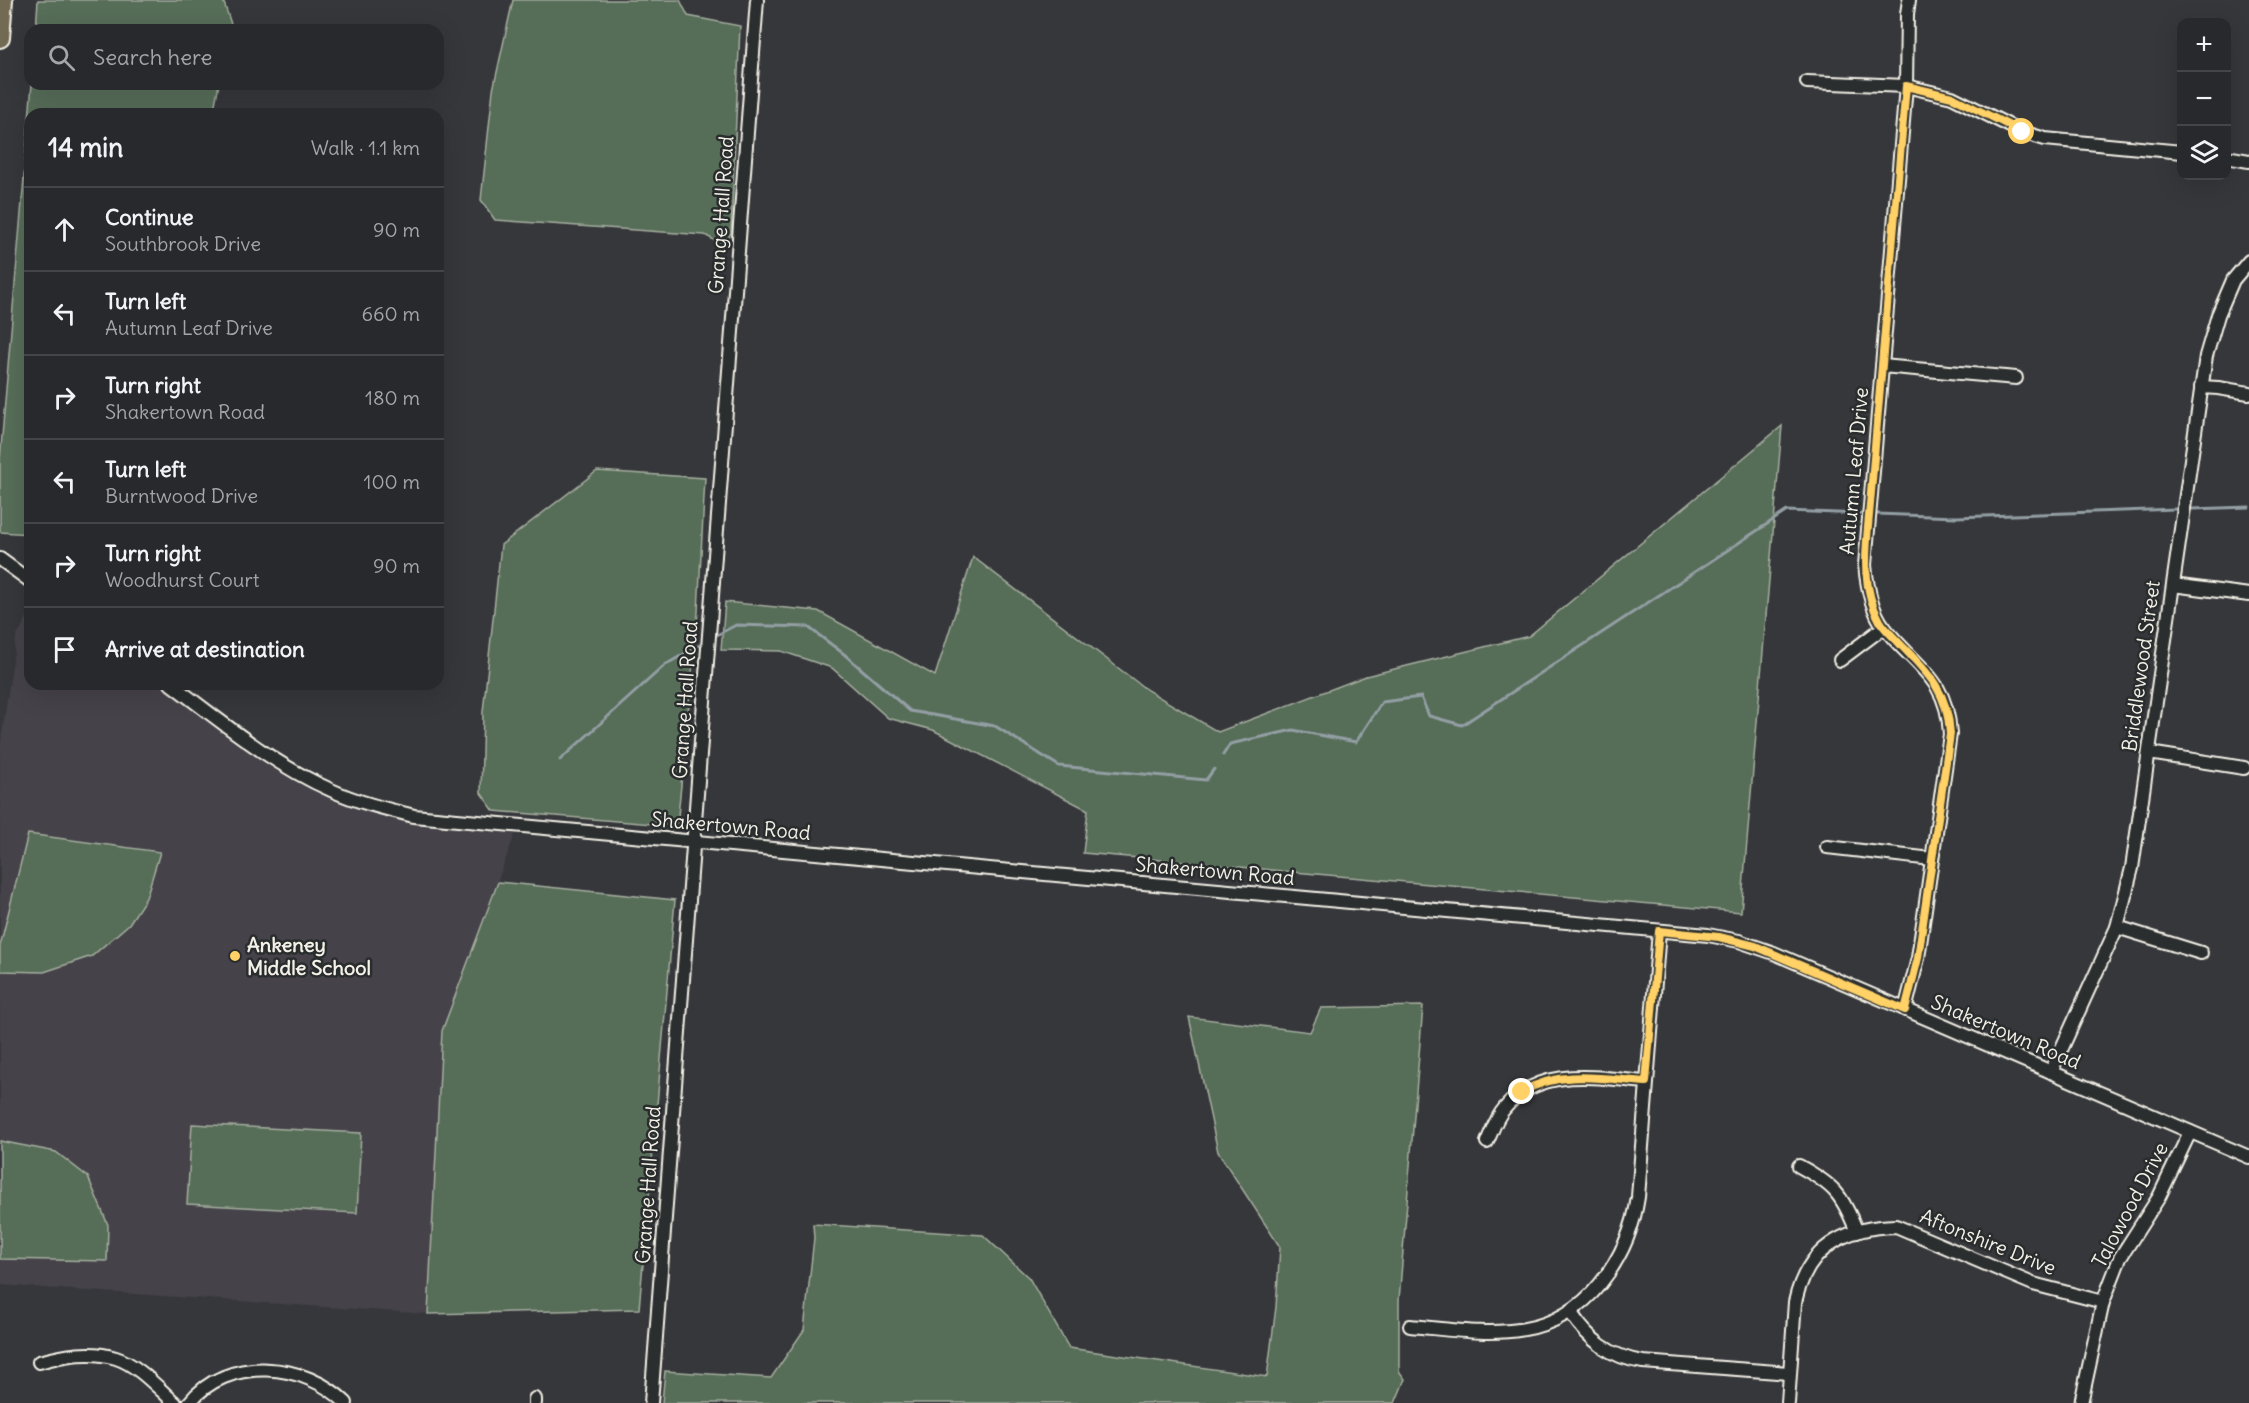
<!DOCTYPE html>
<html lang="en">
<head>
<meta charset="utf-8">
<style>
  body { margin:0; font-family:Delius,sans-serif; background:#303134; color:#f1f3f6 }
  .controls { position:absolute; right:18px; top:18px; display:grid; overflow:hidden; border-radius:12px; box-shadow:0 6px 24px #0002 }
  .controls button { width:54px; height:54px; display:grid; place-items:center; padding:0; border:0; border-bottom:2px solid #444548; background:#28292c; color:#f1f3f6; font:30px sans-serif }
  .stop { position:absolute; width:18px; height:18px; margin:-14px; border:4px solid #ffd166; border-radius:50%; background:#fff }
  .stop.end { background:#ffd166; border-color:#fff; box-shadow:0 2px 6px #0008 }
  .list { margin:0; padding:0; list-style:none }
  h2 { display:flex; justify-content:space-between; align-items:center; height:78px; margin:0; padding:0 24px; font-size:26px }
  h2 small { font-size:20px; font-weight:400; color:#a5a6a9 }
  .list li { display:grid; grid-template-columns:39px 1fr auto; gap:18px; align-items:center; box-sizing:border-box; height:84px; padding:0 24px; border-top:2px solid #444548 }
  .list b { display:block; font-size:22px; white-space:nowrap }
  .list p { margin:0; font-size:20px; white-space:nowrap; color:#a5a6a9 }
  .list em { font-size:20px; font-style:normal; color:#a5a6a9 }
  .icon { flex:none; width:33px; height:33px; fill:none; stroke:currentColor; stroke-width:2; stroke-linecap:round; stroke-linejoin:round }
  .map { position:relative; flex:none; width:2249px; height:1403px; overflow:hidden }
  .search { position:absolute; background:#28292c; box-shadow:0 6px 24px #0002; left:24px; top:24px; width:420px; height:66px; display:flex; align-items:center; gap:15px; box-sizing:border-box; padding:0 21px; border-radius:18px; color:#a5a6a9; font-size:22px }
  .panel { position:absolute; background:#28292c; box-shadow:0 6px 24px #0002; left:24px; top:108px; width:420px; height:582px; border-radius:18px }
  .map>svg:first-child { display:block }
</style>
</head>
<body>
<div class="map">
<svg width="2249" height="1403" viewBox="0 0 2249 1403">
  <rect width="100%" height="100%" fill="#36373b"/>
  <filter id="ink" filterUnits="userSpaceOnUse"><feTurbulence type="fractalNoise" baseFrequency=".0167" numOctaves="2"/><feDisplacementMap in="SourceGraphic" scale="12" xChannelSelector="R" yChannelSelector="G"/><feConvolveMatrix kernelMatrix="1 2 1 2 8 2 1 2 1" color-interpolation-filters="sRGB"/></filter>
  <g filter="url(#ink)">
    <polygon fill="#44424a" points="30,612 30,684 171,684 274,760 369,804 518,826 442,1031 428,1314 0,1285 0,748 16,638"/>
    <g fill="#576d58" stroke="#a6afa0" stroke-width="1.5">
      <polygon points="38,0 223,0 233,30 36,30"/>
      <polygon points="513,0 680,0 688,16 740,26 731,233 724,246 705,235 495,220 481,200 493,90"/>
      <polygon points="32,84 219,84 213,114 30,114 30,534 0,532 0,460"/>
      <polygon points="1782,426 1741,912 1083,853 1088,810 933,730 888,718 832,668 781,651 721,650 725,602 818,611 935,676 973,557 1147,690 1218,732 1366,676 1529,636"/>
      <polygon points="597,471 705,478 698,612 677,826 494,811 481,793 483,712 501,545"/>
      <polygon points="28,834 160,852 146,898 129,924 92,956 44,972 0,971 0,946"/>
      <polygon points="498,882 675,900 639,1309 428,1314 442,1031"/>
      <polygon points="1423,1006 1399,1300 1399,1371 1405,1379 1395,1403 662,1403 665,1371 771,1378 804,1330 814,1238 813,1224 983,1235 1029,1278 1069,1348 1267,1377 1276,1307 1280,1247 1218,1152 1189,1017 1310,1032 1321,1008"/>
      <polygon points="192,1124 361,1133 357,1213 187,1204"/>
      <polygon points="0,1141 56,1152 88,1177 108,1225 107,1261 0,1259"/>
    </g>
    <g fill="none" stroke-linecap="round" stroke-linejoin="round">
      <g stroke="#939fa4" stroke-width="3">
        <polyline points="2192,509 2249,507"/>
        <polyline points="1877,514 1956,517 2176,509"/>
        <polyline points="713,637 736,625 808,627 844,654 910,711 995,726 1059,766 1206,780 1214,769"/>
        <polyline points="1223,755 1230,744 1293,730 1356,742 1382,702 1421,697 1429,716 1462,725 1787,511 1861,514"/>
        <polyline points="560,760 665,665 705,642"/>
      </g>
      <defs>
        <g id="minor">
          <polyline points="1807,82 1906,86 1952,97 2022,132 2045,139 2182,152"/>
          <polyline points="2226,157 2249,161"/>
          <polyline points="1882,366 2016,378"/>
          <polyline points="2201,387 2218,388 2249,393"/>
          <polyline points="0,559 30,581"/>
          <polyline points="2173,585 2249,595"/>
          <polyline points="1840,660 1884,627"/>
          <path d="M171,684c51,38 101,80 160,106 26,12 55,19 83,26l1294,119 31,6 35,12 475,204"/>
          <polyline points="2149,753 2244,768"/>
          <polyline points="1827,847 1932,859"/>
          <polyline points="2117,927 2201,953"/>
          <path d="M1905,1010l13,-52 32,-224c-3,-58 -35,-67 -66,-107 -13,-17 -17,-41 -19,-62l41,-479 1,-72 2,-14"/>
          <polyline points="2051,1072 2117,927 2132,868 2206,356 2218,315 2233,280 2249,261"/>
          <path d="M1487,1142c5,-11 9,-24 17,-33 36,-44 93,-31 142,-27"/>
          <path d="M1799,1166c35,19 43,28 58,66"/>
          <path d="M1571,1313c18,27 39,44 72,49l146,11"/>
          <path d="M1410,1326c71,6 139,21 190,-42 21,-26 33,-53 38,-87l21,-266"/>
          <path d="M39,1362c25,-7 52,-12 77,-4 22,7 42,30 59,45"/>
          <path d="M189,1403c38,-48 116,-41 157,0"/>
          <polyline points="535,1403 535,1399"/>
          <polyline points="651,1403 757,0"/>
          <path d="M1788,1403l7,-101c12,-54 49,-75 101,-76l137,58 70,18"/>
          <polyline points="2081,1403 2103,1302 2120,1258 2159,1197 2190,1132"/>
        </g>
        <polyline id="highway" points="0,38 3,0"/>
      </defs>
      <use href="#minor" stroke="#f4f1e8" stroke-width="16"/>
      <use href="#highway" stroke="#f4f1e8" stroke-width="22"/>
      <use href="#minor" stroke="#2a2d2e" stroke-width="12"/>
      <use href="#highway" stroke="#736b52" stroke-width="18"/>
    </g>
  </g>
  <g fill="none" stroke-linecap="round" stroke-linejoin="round" filter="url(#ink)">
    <path stroke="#ffd166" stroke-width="8" d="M1522,1092c39,-23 82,-13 124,-10l13,-151 60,6 36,9 150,64 13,-52 32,-224c-2,-42 -21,-60 -49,-89 -7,-8 -16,-15 -21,-24 -21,-37 -13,-78 -10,-117l36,-418 46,11 70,35"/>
  </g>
  <circle fill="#ffd166" stroke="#2a2d2e" stroke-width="2" cx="235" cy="956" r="6"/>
  <g text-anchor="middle" stroke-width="5" stroke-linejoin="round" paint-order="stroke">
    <g font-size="20" fill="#f4f1e8" stroke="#2a2d2e">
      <text transform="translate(721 215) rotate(-86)" y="7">Grange Hall Road</text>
      <text transform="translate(1854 471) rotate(-85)" y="7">Autumn Leaf Drive</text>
      <text transform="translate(2141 666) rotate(-82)" y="7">Briddlewood Street</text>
      <text transform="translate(685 700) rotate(-86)" y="7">Grange Hall Road</text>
      <text transform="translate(731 826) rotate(5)" y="7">Shakertown Road</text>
      <text transform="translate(1215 871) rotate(5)" y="7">Shakertown Road</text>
      <text transform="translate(2006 1032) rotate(23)" y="7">Shakertown Road</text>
      <text transform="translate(648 1185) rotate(-86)" y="7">Grange Hall Road</text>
      <text transform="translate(2130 1205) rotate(-62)" y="7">Talowood Drive</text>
      <text transform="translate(1988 1242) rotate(22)" y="7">Aftonshire Drive</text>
    </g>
    <g font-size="20" font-weight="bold" fill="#f4f1e8" stroke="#2a2d2e" text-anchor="start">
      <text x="247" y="952">Ankeney<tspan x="247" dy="23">Middle School</tspan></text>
    </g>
  </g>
</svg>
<div class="controls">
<button>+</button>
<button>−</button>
<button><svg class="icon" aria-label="layers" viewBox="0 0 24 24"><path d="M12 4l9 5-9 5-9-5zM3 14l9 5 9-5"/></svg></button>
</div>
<div class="stop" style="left:2022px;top:132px"></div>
<div class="stop end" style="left:1522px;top:1092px"></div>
<div class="search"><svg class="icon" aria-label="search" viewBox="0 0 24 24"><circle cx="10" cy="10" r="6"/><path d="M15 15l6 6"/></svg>Search here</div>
<section class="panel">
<h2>14 min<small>Walk · 1.1 km</small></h2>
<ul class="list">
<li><svg class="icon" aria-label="ahead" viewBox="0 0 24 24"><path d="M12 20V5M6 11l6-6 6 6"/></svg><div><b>Continue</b><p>Southbrook Drive</p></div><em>90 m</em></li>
<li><svg class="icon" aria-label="left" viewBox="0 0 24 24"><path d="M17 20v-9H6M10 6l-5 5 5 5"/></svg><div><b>Turn left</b><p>Autumn Leaf Drive</p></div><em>660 m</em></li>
<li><svg class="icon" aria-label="right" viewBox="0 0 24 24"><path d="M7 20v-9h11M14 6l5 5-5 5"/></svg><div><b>Turn right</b><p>Shakertown Road</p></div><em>180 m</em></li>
<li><svg class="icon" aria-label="left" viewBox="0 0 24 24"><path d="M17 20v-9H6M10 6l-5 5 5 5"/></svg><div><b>Turn left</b><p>Burntwood Drive</p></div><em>100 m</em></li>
<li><svg class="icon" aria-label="right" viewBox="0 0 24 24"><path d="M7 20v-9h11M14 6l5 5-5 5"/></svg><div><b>Turn right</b><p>Woodhurst Court</p></div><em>90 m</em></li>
<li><svg class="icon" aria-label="arrive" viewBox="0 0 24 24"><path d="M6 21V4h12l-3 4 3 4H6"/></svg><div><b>Arrive at destination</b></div></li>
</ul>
</section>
</div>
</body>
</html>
